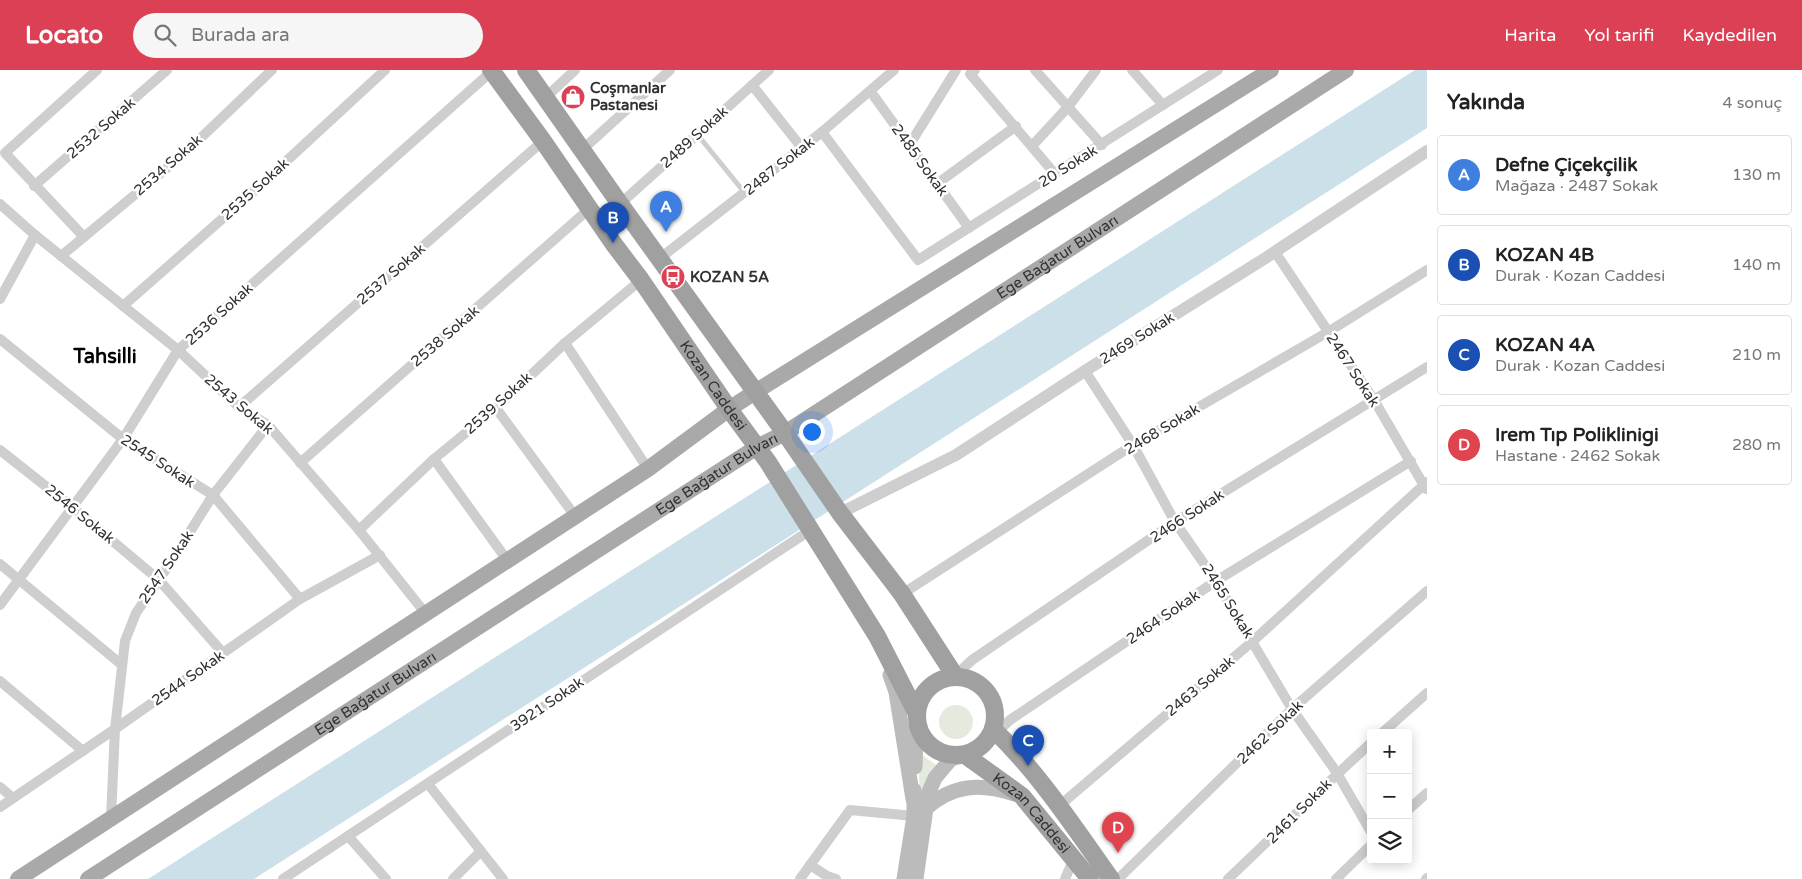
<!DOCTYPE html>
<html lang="tr">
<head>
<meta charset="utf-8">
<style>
  body { margin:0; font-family:"Varela Round",sans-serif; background:#f6f6f6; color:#222 }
  .controls { position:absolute; right:15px; bottom:15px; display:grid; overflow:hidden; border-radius:5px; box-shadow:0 2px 12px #0003 }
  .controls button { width:45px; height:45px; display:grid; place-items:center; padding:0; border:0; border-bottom:1px solid #e0e0e0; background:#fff; color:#222; font:25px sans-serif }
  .you { position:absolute; left:811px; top:361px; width:18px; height:18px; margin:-12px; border:4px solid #fff; border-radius:50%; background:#1a73e8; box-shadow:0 0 0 8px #1a73e833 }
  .badge { display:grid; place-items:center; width:32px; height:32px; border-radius:50%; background:#dc4055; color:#fff; font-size:16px; font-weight:700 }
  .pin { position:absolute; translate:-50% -41px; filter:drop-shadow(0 1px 2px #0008) }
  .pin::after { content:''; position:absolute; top:26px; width:18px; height:15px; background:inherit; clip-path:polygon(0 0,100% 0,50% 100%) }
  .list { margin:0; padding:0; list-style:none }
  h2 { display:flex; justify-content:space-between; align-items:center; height:65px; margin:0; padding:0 20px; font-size:21px }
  h2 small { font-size:16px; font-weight:400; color:#767676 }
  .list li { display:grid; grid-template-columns:32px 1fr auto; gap:15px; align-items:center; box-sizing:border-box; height:80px; margin:0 10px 10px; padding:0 10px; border:1px solid #e0e0e0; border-radius:5px }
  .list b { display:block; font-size:19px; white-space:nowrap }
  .list p { margin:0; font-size:16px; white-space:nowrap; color:#767676 }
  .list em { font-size:16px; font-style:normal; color:#767676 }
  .icon { flex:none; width:28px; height:28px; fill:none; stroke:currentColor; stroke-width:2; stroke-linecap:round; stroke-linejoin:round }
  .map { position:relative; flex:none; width:1427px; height:809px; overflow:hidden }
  header { display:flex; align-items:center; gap:30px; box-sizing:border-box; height:70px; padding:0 25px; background:#dc4055; color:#fff }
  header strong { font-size:24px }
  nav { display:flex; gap:28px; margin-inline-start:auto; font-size:18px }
  .search { width:350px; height:45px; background:#f6f6f6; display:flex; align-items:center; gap:12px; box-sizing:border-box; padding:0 18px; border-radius:28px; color:#767676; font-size:19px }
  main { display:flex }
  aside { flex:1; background:#fff }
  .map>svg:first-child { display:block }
</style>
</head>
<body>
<header>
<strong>Locato</strong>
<div class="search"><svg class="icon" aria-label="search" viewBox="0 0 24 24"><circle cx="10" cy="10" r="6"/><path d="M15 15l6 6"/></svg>Burada ara</div>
<nav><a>Harita</a><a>Yol tarifi</a><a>Kaydedilen</a></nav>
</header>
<main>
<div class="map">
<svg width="1427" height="809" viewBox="0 0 1427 809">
  <rect width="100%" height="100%" fill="#fff"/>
  <g fill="#e5eade">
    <circle cx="956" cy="652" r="17"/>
    <polygon points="918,682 939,697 920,728"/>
  </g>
  <polygon fill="#cbe0e9" points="1415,0 1427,0 1427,58 254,809 148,809"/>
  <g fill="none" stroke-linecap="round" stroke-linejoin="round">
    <polyline stroke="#cecece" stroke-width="5" points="697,64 744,122"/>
    <g stroke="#cecece" stroke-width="10">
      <polyline points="975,0 970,4 1055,104"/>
      <polyline points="1035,0 1102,75"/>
      <polyline points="1132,0 1163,35"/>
      <polyline points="752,15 802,78"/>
      <polyline points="871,22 969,158"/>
      <polyline points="545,28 575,0"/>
      <polyline points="822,62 918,190 1218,0"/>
      <polyline points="910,74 956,0"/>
      <polyline points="1032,76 1068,37 1096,0"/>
      <polyline points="582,80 670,0"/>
      <polyline points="938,113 1016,56"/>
      <polyline points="34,116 167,0"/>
      <polyline points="0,134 35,165 178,280 239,337 268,355 359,460 426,544"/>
      <polyline points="620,134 769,0"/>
      <polyline points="84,167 5,83 97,0"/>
      <polyline points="1275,182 1374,330 1426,419"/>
      <polyline points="61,186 185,83 272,0"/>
      <polyline points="659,189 822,62 894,0"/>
      <polyline points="0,229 35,165"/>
      <polyline points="123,236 255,120 385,0"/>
      <polyline points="0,269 123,369 213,425 300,529"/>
      <polyline points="565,273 648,399"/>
      <polyline points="1085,301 1133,375 1175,452 1216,511 1292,639 1337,703 1371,762"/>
      <polyline points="239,337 543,71"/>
      <polyline points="496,338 575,446"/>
      <polyline points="0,380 72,437 159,510 223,583"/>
      <polyline points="434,389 507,490"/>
      <polyline points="300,393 589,139"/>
      <polyline points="359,460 434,389 496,338 565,273 641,210"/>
      <polyline points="0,494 122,595"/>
      <polyline points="902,524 1133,375 1328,262 1427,200"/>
      <polyline points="0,535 123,369 178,280 492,1"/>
      <polyline points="955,606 972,590 1175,452 1427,297"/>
      <polyline points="0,611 83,681"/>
      <polyline points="997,662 1010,650 1216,511 1411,391"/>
      <polyline points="1382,663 1427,623"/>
      <polyline points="428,714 503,809"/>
      <polyline points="0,717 13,728"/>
      <polyline points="1059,736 1253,571 1427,412"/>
      <polyline points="0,737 115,659 300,529 380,485"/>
      <polyline points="1408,740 1427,723"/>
      <polyline points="111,748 115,659 125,571 136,543 171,492 213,425 268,355"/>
      <polyline points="348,766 386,809"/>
      <polyline points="810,795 827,806 836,809"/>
      <polyline points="283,809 812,459"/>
      <polyline points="453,809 480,782"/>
      <polyline points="800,809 850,740 914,746"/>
      <polyline points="1065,809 1074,788"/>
      <polyline points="1118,809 1292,639 1427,521"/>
      <path d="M1228,809c48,-45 94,-92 143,-136"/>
      <polyline points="1336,809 1371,775"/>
      <polyline points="1426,809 1427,808"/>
    </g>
    <polyline stroke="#cecece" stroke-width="12" points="840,443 956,385 1091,297 1264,189 1427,81"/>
    <g stroke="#bbb" stroke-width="15">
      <polyline points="890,605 896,622 913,729"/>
      <polyline points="915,697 917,644"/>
      <path d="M925,739c28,-25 56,-26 89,-15"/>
      <polyline points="904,809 914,746 914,720"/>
      <polyline points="916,809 928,724 935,708 951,689 965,685"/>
    </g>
    <g stroke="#a9a9a9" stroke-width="16">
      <polyline points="18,809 648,399 729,339 755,322 1271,0"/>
      <path id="s1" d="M88,809l669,-432 28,-14 561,-363"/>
    </g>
    <g stroke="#a0a0a0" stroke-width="18">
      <path id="s2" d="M491,0l52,71 70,102 28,37 88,129 39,53 109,174 40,78"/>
      <polyline points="526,0 620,134 785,363 840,443 902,524 955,606"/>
      <circle cx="956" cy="646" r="39"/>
      <path d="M993,659c46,44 81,98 118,150"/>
      <path id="s3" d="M965,685l57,41 68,83"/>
    </g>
  </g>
  <defs>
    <symbol id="shop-disc" viewBox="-11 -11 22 22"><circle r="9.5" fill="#dc4055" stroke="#fff"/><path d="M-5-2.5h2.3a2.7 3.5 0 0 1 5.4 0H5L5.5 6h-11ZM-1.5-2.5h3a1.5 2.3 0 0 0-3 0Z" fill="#fff"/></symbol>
    <symbol id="bus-disc" viewBox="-11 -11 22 22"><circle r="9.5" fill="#dc4055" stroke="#fff"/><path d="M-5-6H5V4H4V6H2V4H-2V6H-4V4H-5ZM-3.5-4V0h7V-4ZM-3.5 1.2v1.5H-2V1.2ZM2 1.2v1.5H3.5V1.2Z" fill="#fff"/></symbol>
  </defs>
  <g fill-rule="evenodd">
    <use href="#shop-disc" x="559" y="13" width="28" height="28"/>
    <use href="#bus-disc" x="659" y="193" width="28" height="28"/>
  </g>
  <g text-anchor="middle" stroke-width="5" stroke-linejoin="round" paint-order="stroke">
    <g font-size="15" font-weight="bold" fill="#313131" stroke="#fff" text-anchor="start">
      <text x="590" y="23">Coşmanlar<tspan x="590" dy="17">Pastanesi</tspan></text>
      <text x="690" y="212">KOZAN 5A</text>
    </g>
    <g font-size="15" fill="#313131" stroke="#fff">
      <text transform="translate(101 58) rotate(-41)" y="5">2532 Sokak</text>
      <text transform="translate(694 67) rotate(-42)" y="5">2489 Sokak</text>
      <text transform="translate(920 90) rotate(54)" y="5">2485 Sokak</text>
      <text transform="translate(168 95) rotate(-41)" y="5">2534 Sokak</text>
      <text transform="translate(779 96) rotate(-38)" y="5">2487 Sokak</text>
      <text transform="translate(1068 96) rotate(-32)" y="5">20 Sokak</text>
      <text transform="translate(255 119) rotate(-42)" y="5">2535 Sokak</text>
      <text dy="5" stroke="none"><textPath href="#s1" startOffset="1152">Ege Bağatur Bulvarı</textPath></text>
      <text transform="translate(391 204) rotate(-41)" y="5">2537 Sokak</text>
      <text transform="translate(219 244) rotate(-42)" y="5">2536 Sokak</text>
      <text transform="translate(445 266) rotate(-41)" y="5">2538 Sokak</text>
      <text transform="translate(1137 268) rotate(-32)" y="5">2469 Sokak</text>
      <text transform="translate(1353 300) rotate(57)" y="5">2467 Sokak</text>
      <text dy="5" stroke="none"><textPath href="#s2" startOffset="386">Kozan Caddesi</textPath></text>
      <text transform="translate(498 333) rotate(-42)" y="5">2539 Sokak</text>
      <text transform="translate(239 334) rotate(40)" y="5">2543 Sokak</text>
      <text transform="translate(1162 359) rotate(-31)" y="5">2468 Sokak</text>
      <text transform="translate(158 391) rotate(33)" y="5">2545 Sokak</text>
      <text dy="5" stroke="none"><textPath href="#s1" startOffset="748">Ege Bağatur Bulvarı</textPath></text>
      <text transform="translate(80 444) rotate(39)" y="5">2546 Sokak</text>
      <text transform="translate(1187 446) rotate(-33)" y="5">2466 Sokak</text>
      <text transform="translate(166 497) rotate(-56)" y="5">2547 Sokak</text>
      <text transform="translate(1228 531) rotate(58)" y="5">2465 Sokak</text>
      <text transform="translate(1163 547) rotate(-34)" y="5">2464 Sokak</text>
      <text transform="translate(188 608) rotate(-35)" y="5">2544 Sokak</text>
      <text transform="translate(1200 616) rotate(-40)" y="5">2463 Sokak</text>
      <text dy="5" stroke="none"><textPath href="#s1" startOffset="342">Ege Bağatur Bulvarı</textPath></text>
      <text transform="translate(547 634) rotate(-34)" y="5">3921 Sokak</text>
      <text transform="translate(1270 662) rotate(-44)" y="5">2462 Sokak</text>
      <text transform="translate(1299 741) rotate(-45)" y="5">2461 Sokak</text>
      <text dy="5" stroke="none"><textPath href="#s3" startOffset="89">Kozan Caddesi</textPath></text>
    </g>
    <g font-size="20" font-weight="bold" fill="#000" stroke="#fff">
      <text x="105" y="293">Tahsilli</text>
    </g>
  </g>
</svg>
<div class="controls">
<button>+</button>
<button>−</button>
<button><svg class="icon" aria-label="layers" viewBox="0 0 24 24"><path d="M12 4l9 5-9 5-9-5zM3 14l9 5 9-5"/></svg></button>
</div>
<div class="you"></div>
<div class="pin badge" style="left:666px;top:162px;background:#3f7fe0">A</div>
<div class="pin badge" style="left:613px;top:173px;background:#1a4fb4">B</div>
<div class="pin badge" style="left:1028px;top:696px;background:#1a4fb4">C</div>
<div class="pin badge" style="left:1118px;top:783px;background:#e0444e">D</div>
</div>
<aside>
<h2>Yakında<small>4 sonuç</small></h2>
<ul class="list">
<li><span class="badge" style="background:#3f7fe0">A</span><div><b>Defne Çiçekçilik</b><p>Mağaza · 2487 Sokak</p></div><em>130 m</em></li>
<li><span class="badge" style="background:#1a4fb4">B</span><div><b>KOZAN 4B</b><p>Durak · Kozan Caddesi</p></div><em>140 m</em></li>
<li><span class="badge" style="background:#1a4fb4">C</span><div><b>KOZAN 4A</b><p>Durak · Kozan Caddesi</p></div><em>210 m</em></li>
<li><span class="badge" style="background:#e0444e">D</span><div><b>Irem Tıp Poliklinigi</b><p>Hastane · 2462 Sokak</p></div><em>280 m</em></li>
</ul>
</aside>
</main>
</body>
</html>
